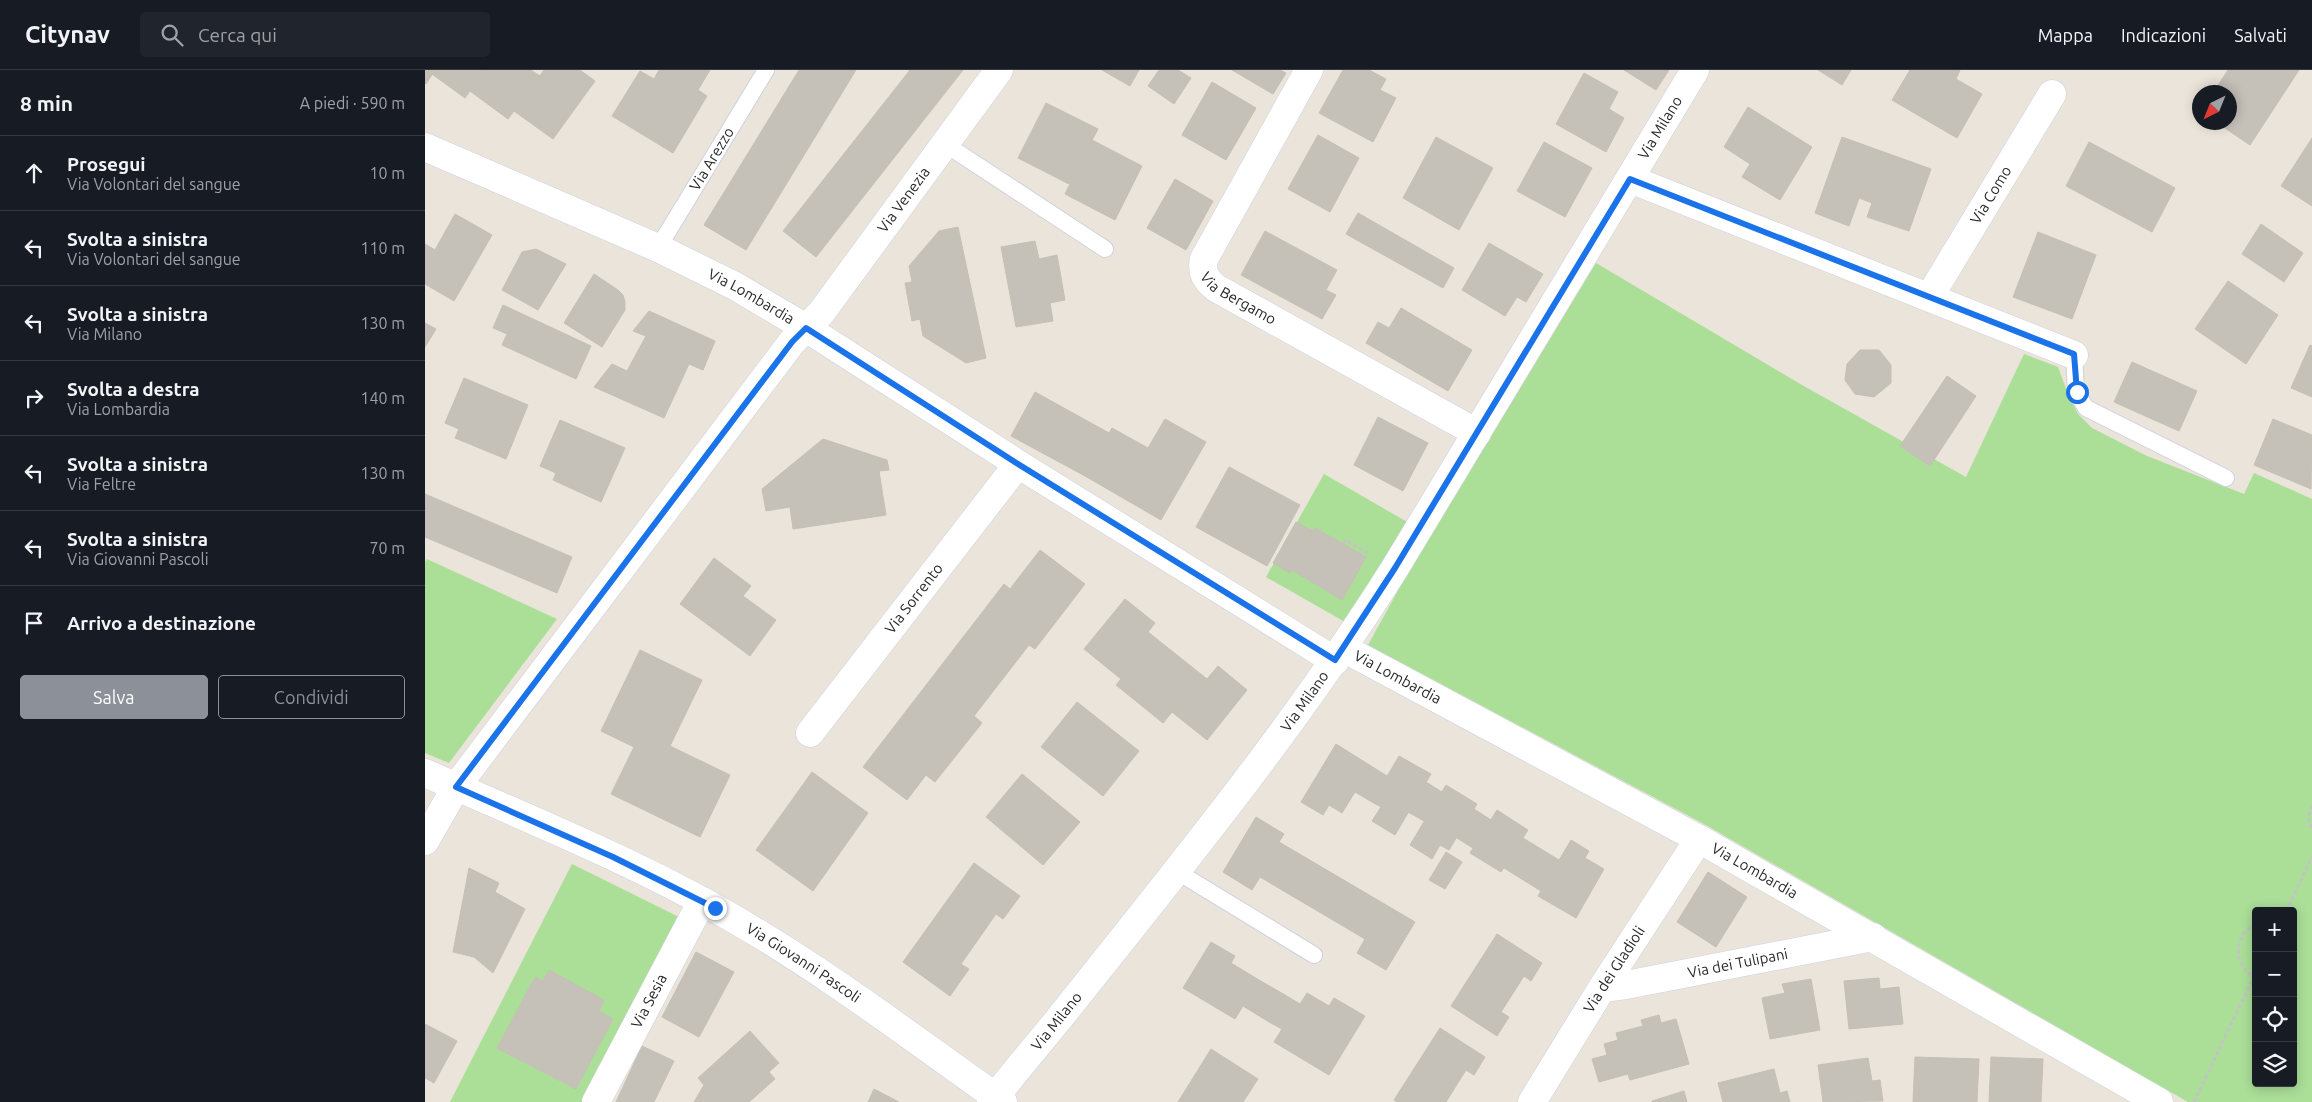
<!DOCTYPE html>
<html lang="it">
<head>
<meta charset="utf-8">
<style>
  body { margin:0; font-family:Ubuntu,sans-serif; background:#20242c; color:#f1f3f6 }
  .controls { position:absolute; right:15px; bottom:15px; display:grid; overflow:hidden; border-radius:5px; box-shadow:0 2px 12px #0003 }
  .controls button { width:45px; height:45px; display:grid; place-items:center; padding:0; border:0; border-bottom:1px solid #363941; background:#171b24; color:#f1f3f6; font:25px sans-serif }
  .compass { position:absolute; left:1767px; top:15px; width:45px; height:45px; border-radius:50%; background:#171b24; box-shadow:0 2px 12px #0003; rotate:223deg }
  .stop { position:absolute; width:15px; height:15px; margin:-11px; border:4px solid #1a73e8; border-radius:50%; background:#fff }
  .stop.end { background:#1a73e8; border-color:#fff; box-shadow:0 1px 5px #0008 }
  .list { margin:0; padding:0; list-style:none }
  h2 { display:flex; justify-content:space-between; align-items:center; height:65px; margin:0; padding:0 20px; font-size:21px }
  h2 small { font-size:16px; font-weight:400; color:#9ea1a6 }
  .list li { display:grid; grid-template-columns:32px 1fr auto; gap:15px; align-items:center; box-sizing:border-box; height:75px; padding:0 20px; border-top:1px solid #363941 }
  .list b { display:block; font-size:19px; white-space:nowrap }
  .list p { margin:0; font-size:16px; white-space:nowrap; color:#9ea1a6 }
  .list em { font-size:16px; font-style:normal; color:#9ea1a6 }
  .actions { display:flex; gap:10px; padding:15px 20px }
  .actions a { flex:1; padding:11px 0; border:1px solid #8c9099; border-radius:5px; text-align:center; font-size:18px; color:#8c9099 }
  .actions .main { background:#8c9099; color:#fff }
  .icon { flex:none; width:28px; height:28px; fill:none; stroke:currentColor; stroke-width:2; stroke-linecap:round; stroke-linejoin:round }
  .map { position:relative; flex:none; width:1887px; height:1032px; overflow:hidden }
  header { display:flex; align-items:center; gap:30px; box-sizing:border-box; height:70px; padding:0 25px; background:#171b24; border-bottom:1px solid #363941 }
  header strong { font-size:24px }
  nav { display:flex; gap:28px; margin-inline-start:auto; font-size:18px }
  .search { width:350px; height:45px; background:#20242c; display:flex; align-items:center; gap:12px; box-sizing:border-box; padding:0 18px; border-radius:5px; color:#9ea1a6; font-size:19px }
  main { display:flex }
  aside { flex:1; background:#171b24 }
  .map>svg:first-child { display:block }
</style>
</head>
<body>
<header>
<strong>Citynav</strong>
<div class="search"><svg class="icon" aria-label="search" viewBox="0 0 24 24"><circle cx="10" cy="10" r="6"/><path d="M15 15l6 6"/></svg>Cerca qui</div>
<nav><a>Mappa</a><a>Indicazioni</a><a>Salvati</a></nav>
</header>
<main>
<aside>
<h2>8 min<small>A piedi · 590 m</small></h2>
<ul class="list">
<li><svg class="icon" aria-label="ahead" viewBox="0 0 24 24"><path d="M12 20V5M6 11l6-6 6 6"/></svg><div><b>Prosegui</b><p>Via Volontari del sangue</p></div><em>10 m</em></li>
<li><svg class="icon" aria-label="left" viewBox="0 0 24 24"><path d="M17 20v-9H6M10 6l-5 5 5 5"/></svg><div><b>Svolta a sinistra</b><p>Via Volontari del sangue</p></div><em>110 m</em></li>
<li><svg class="icon" aria-label="left" viewBox="0 0 24 24"><path d="M17 20v-9H6M10 6l-5 5 5 5"/></svg><div><b>Svolta a sinistra</b><p>Via Milano</p></div><em>130 m</em></li>
<li><svg class="icon" aria-label="right" viewBox="0 0 24 24"><path d="M7 20v-9h11M14 6l5 5-5 5"/></svg><div><b>Svolta a destra</b><p>Via Lombardia</p></div><em>140 m</em></li>
<li><svg class="icon" aria-label="left" viewBox="0 0 24 24"><path d="M17 20v-9H6M10 6l-5 5 5 5"/></svg><div><b>Svolta a sinistra</b><p>Via Feltre</p></div><em>130 m</em></li>
<li><svg class="icon" aria-label="left" viewBox="0 0 24 24"><path d="M17 20v-9H6M10 6l-5 5 5 5"/></svg><div><b>Svolta a sinistra</b><p>Via Giovanni Pascoli</p></div><em>70 m</em></li>
<li><svg class="icon" aria-label="arrive" viewBox="0 0 24 24"><path d="M6 21V4h12l-3 4 3 4H6"/></svg><div><b>Arrivo a destinazione</b></div></li>
</ul>
<div class="actions"><a class="main">Salva</a><a>Condividi</a></div>
</aside>
<div class="map">
<svg width="1887" height="1032" viewBox="0 0 1887 1032">
  <rect width="100%" height="100%" fill="#eae4da"/>
  <g fill="#abdf98" fill-rule="evenodd">
    <path d="M1171,193l206,122 164,92 58,-123 34,13 10,27 10,20 14,14 55,28 97,38 10,-21 58,26v603h-124l-484,-278 -336,-179 33,-60zM1831,841h37v172h-37z"/>
    <polygon points="899,404 984,453 920,552 841,507"/>
    <polygon points="2,489 132,549 24,693 0,683 0,492"/>
    <polygon points="147,794 256,848 160,1032 25,1032"/>
  </g>
  <g fill="#c5c1b9" stroke="#c5c0b4">
    <polygon points="0,0 10,0 1,14 0,13"/>
    <polygon points="10,0 61,0 40,28 7,4"/>
    <polygon points="61,0 106,0 115,6 83,49 45,21"/>
    <polygon points="119,0 155,0 170,11 128,69 89,41"/>
    <polygon points="234,0 285,0 273,20 282,26 248,83 187,46 215,1 229,9"/>
    <polygon points="374,0 431,0 321,180 279,155"/>
    <polygon points="485,0 538,0 391,187 358,161"/>
    <polygon points="677,0 714,0 705,16"/>
    <polygon points="734,0 753,0 766,8 749,34 723,16"/>
    <polygon points="807,0 855,0 861,3 848,24"/>
    <polygon points="918,0 944,0 961,9 955,20 971,28 948,72 894,43"/>
    <polygon points="1199,0 1244,0 1231,20"/>
    <polygon points="1393,0 1426,0 1417,15"/>
    <polygon points="1485,0 1535,0 1531,9 1557,24 1532,68 1467,30"/>
    <polygon points="1803,0 1874,0 1825,75 1791,52 1804,52 1804,22 1800,22 1792,17"/>
    <polygon points="1159,3 1193,22 1184,39 1199,48 1181,82 1131,54"/>
    <polygon points="787,12 831,38 801,90 757,65"/>
    <polygon points="621,33 673,59 644,114 593,88"/>
    <polygon points="1323,37 1387,77 1355,130 1317,107 1325,94 1299,77"/>
    <polygon points="893,65 934,88 905,142 863,119"/>
    <polygon points="1011,67 1068,98 1034,160 978,128"/>
    <polygon points="1417,67 1506,99 1484,161 1442,147 1447,133 1434,128 1424,156 1390,143"/>
    <polygon points="1887,68 1887,136 1856,116"/>
    <polygon points="667,70 717,96 690,150 640,124"/>
    <polygon points="1119,72 1167,98 1140,147 1092,121"/>
    <polygon points="1664,72 1750,118 1727,162 1641,116"/>
    <polygon points="750,109 788,131 761,180 722,158"/>
    <polygon points="933,143 1029,198 1018,218 921,164"/>
    <polygon points="30,144 67,165 29,231 0,214 0,174 10,180"/>
    <polygon points="1836,154 1878,183 1859,212 1817,184"/>
    <polygon points="533,157 561,288 541,293 498,266 495,249 487,251 480,213 487,212 484,196 514,161"/>
    <polygon points="840,161 912,200 901,220 911,225 897,249 816,205"/>
    <polygon points="1613,162 1671,185 1647,249 1588,227"/>
    <polygon points="610,171 614,189 632,185 640,230 625,233 628,251 591,257 576,177"/>
    <polygon points="1064,173 1118,204 1101,232 1092,227 1080,246 1037,220"/>
    <polygon points="111,179 141,194 113,240 77,220 97,182"/>
    <polygon points="169,204 193,220 198,225 200,232 200,240 177,277 139,253"/>
    <polygon points="1803,211 1853,245 1821,294 1770,259"/>
    <polygon points="78,235 166,276 151,309 77,275 82,264 68,258"/>
    <polygon points="976,238 1047,280 1023,321 941,273 953,252 964,258"/>
    <polygon points="224,241 290,271 278,300 264,294 239,348 169,317 187,294 202,301 221,266 208,261"/>
    <polygon points="0,253 11,259 0,277"/>
    <polygon points="1885,275 1887,276 1887,327 1866,318"/>
    <polygon points="1435,280 1454,280 1466,295 1466,313 1449,327 1430,324 1420,310 1422,294"/>
    <polygon points="1707,292 1772,321 1754,361 1689,332"/>
    <polygon points="1522,306 1551,326 1505,396 1475,376"/>
    <polygon points="39,308 103,335 81,389 30,368 34,359 20,353"/>
    <polygon points="610,322 684,363 660,406 586,366"/>
    <polygon points="953,347 1003,373 978,421 929,395"/>
    <polygon points="740,349 781,372 736,450 660,406 687,358 723,378"/>
    <polygon points="1848,349 1887,365 1886,419 1829,395"/>
    <polygon points="135,350 200,378 176,432 128,410 131,403 115,396"/>
    <polygon points="398,369 462,390 464,400 454,401 461,445 368,459 365,437 341,441 337,419"/>
    <polygon points="804,397 875,435 842,496 771,457"/>
    <polygon points="0,424 147,487 132,523 0,467"/>
    <polygon points="871,452 888,461 865,503 848,493"/>
    <polygon points="890,458 941,487 917,530 867,500"/>
    <polygon points="615,480 660,514 610,579 604,575 549,646 557,653 510,712 501,705 482,730 438,697 579,514 585,519"/>
    <polygon points="289,488 326,516 318,526 351,550 325,586 255,534"/>
    <polygon points="700,529 730,553 723,562 782,609 793,596 822,620 782,670 747,642 738,653 691,615 696,609 659,579"/>
    <polygon points="215,580 277,610 245,676 305,705 275,767 186,724 209,677 176,661"/>
    <polygon points="652,632 714,681 678,726 616,677"/>
    <polygon points="911,674 946,696 917,743 904,735 898,745 876,732"/>
    <polygon points="974,686 1006,704 970,765 947,751 956,737 947,732"/>
    <polygon points="946,696 962,706 947,732 930,722"/>
    <polygon points="387,702 443,743 388,821 331,780"/>
    <polygon points="597,704 655,752 618,795 561,747"/>
    <polygon points="1001,712 1017,722 999,751 983,742"/>
    <polygon points="1021,715 1052,734 1024,780 1015,775 1007,789 985,775"/>
    <polygon points="1049,739 1066,750 1048,778 1032,768"/>
    <polygon points="1072,740 1103,760 1076,802 1045,783"/>
    <polygon points="831,747 859,764 854,772 990,852 961,900 932,883 940,869 835,807 827,820 798,802"/>
    <polygon points="1098,768 1134,790 1116,821 1079,798"/>
    <polygon points="1146,770 1164,781 1160,788 1179,799 1151,848 1113,826"/>
    <polygon points="1021,782 1037,792 1020,819 1004,810"/>
    <polygon points="549,793 595,826 578,849 571,844 536,894 544,899 525,926 478,892"/>
    <polygon points="44,798 74,813 70,822 100,839 68,903 49,887 28,882"/>
    <polygon points="1283,802 1322,827 1291,877 1252,852"/>
    <polygon points="1072,864 1117,893 1106,911 1099,906 1076,942 1084,947 1072,966 1026,936"/>
    <polygon points="786,872 810,886 806,893 834,910 810,949 758,918"/>
    <polygon points="271,882 309,902 274,967 237,947"/>
    <polygon points="124,900 179,930 174,941 188,949 151,1019 72,978 110,907 118,911"/>
    <polygon points="1454,908 1455,919 1474,917 1478,954 1424,959 1419,911"/>
    <polygon points="1386,909 1395,960 1345,969 1337,928 1360,923 1357,914"/>
    <polygon points="834,910 860,925 844,952 818,936"/>
    <polygon points="882,923 904,936 909,928 940,946 904,1005 849,972 857,959 844,952 860,925 875,934"/>
    <polygon points="1234,945 1236,953 1251,949 1264,994 1205,1010 1203,1004 1174,1012 1167,989 1182,985 1179,974 1193,970 1191,963 1218,956 1216,950"/>
    <polygon points="0,954 32,971 9,1013 0,1008"/>
    <polygon points="1015,958 1060,987 1049,1005 1041,1000 1021,1032 972,1032 969,1030"/>
    <polygon points="325,961 354,993 344,1002 350,1009 324,1032 269,1032 279,1015 273,1008"/>
    <polygon points="217,976 249,991 229,1032 191,1032"/>
    <polygon points="786,979 833,1009 818,1032 753,1032"/>
    <polygon points="1490,987 1554,989 1552,1032 1488,1032"/>
    <polygon points="1566,987 1618,989 1616,1032 1564,1032"/>
    <polygon points="1443,988 1447,1011 1455,1010 1458,1031 1398,1032 1393,995"/>
    <polygon points="1349,999 1355,1023 1362,1021 1365,1032 1298,1032 1293,1013"/>
    <polygon points="449,1019 474,1032 443,1032"/>
    <polygon points="1259,1021 1262,1032 1227,1032 1227,1031"/>
  </g>
  <g fill="none" stroke-linecap="round" stroke-linejoin="round">
    <defs>
      <g id="service">
        <polyline points="520,74 680,179"/>
        <path id="s1" d="M233,178l108,-178"/>
        <polyline points="1649,285 1651,322 1661,338 1801,408"/>
        <polyline points="751,801 889,885"/>
      </g>
      <g id="minor">
        <path id="s2" d="M884,0l-105,189c-3,13 1,20 12,29l261,145"/>
        <path id="s3" d="M0,77l233,101 77,38 71,42 212,136 317,197"/>
        <polyline points="1205,109 1649,285"/>
        <path id="s4" d="M1505,226l122,-202"/>
        <path id="s5" d="M918,578l356,191 460,263"/>
        <path id="s6" d="M385,663l208,-269"/>
        <path id="s7" d="M0,703c101,45 206,87 302,142 97,55 185,123 276,187"/>
        <path id="s8" d="M0,771l31,-54 336,-445 29,-29 178,-243"/>
        <path id="s9" d="M1177,918l24,-3 247,-48"/>
        <path id="s10" d="M171,1032l106,-201"/>
        <path id="s11" d="M566,1032c22,-28 45,-55 67,-82 117,-147 237,-293 337,-452l300,-498"/>
        <path id="s12" d="M1107,1032l70,-114 97,-149"/>
      </g>
    </defs>
    <use href="#service" stroke="#cfd1e0" stroke-width="18"/>
    <use href="#minor" stroke="#cfd1e0" stroke-width="29"/>
    <g stroke="#c3c3c3" stroke-width="3" stroke-dasharray="4 2.5" stroke-linecap="butt">
      <polyline points="918,473 920,470 945,484"/>
      <polyline points="1887,736 1883,747 1887,760"/>
      <polyline points="1861,841 1887,787"/>
      <path d="M1831,854c-24,11 -23,43 0,54"/>
      <path d="M1868,867c4,10 4,18 0,28"/>
      <polyline points="1769,1032 1831,902"/>
    </g>
    <use href="#service" stroke="#fff" stroke-width="16"/>
    <use href="#minor" stroke="#fff" stroke-width="28"/>
  </g>
  <g fill="none" stroke-linecap="round" stroke-linejoin="round">
    <polyline stroke="#1a73e8" stroke-width="6" points="290,838 188,787 31,717 367,272 381,258 593,394 910,590 970,498 1205,109 1649,284 1652,322"/>
  </g>
  <g text-anchor="middle" stroke-width="4" stroke-linejoin="round" paint-order="stroke">
    <g font-size="15" fill="#282828" stroke="#fff">
      <text dy="5" stroke="none"><textPath href="#s11" startOffset="1184">Via Milano</textPath></text>
      <text dy="5" stroke="none"><textPath href="#s1" startOffset="104">Via Arezzo</textPath></text>
      <text dy="5" stroke="none"><textPath href="#s4" startOffset="118">Via Como</textPath></text>
      <text dy="5" stroke="none"><textPath href="#s8" startOffset="801">Via Venezia</textPath></text>
      <text dy="5" stroke="none"><textPath href="#s2" startOffset="274">Via Bergamo</textPath></text>
      <text dy="5" stroke="none"><textPath href="#s3" startOffset="359">Via Lombardia</textPath></text>
      <text dy="5" stroke="none"><textPath href="#s6" startOffset="170">Via Sorrento</textPath></text>
      <text dy="5" stroke="none"><textPath href="#s5" startOffset="62">Via Lombardia</textPath></text>
      <text dy="5" stroke="none"><textPath href="#s11" startOffset="509">Via Milano</textPath></text>
      <text dy="5" stroke="none"><textPath href="#s5" startOffset="468">Via Lombardia</textPath></text>
      <text dy="5" stroke="none"><textPath href="#s7" startOffset="424">Via Giovanni Pascoli</textPath></text>
      <text dy="5" stroke="none"><textPath href="#s9" startOffset="138">Via dei Tulipani</textPath></text>
      <text dy="5" stroke="none"><textPath href="#s12" startOffset="156">Via dei Gladioli</textPath></text>
      <text dy="5" stroke="none"><textPath href="#s10" startOffset="114">Via Sesia</textPath></text>
      <text dy="5" stroke="none"><textPath href="#s11" startOffset="104">Via Milano</textPath></text>
    </g>
  </g>
</svg>
<div class="controls">
<button>+</button>
<button>−</button>
<button><svg class="icon" aria-label="locate" viewBox="0 0 24 24"><circle cx="12" cy="12" r="6"/><path d="M12 2v4M12 18v4M2 12h4M18 12h4"/></svg></button>
<button><svg class="icon" aria-label="layers" viewBox="0 0 24 24"><path d="M12 4l9 5-9 5-9-5zM3 14l9 5 9-5"/></svg></button>
</div>
<svg class="compass" viewBox="-18 -18 36 36"><path d="M0-13l5 13h-10z" fill="#e53935"/><path d="M0 13l5-13h-10z" fill="#9ea1a6"/></svg>
<div class="stop" style="left:1652px;top:322px"></div>
<div class="stop end" style="left:290px;top:838px"></div>
</div>
</main>
</body>
</html>
